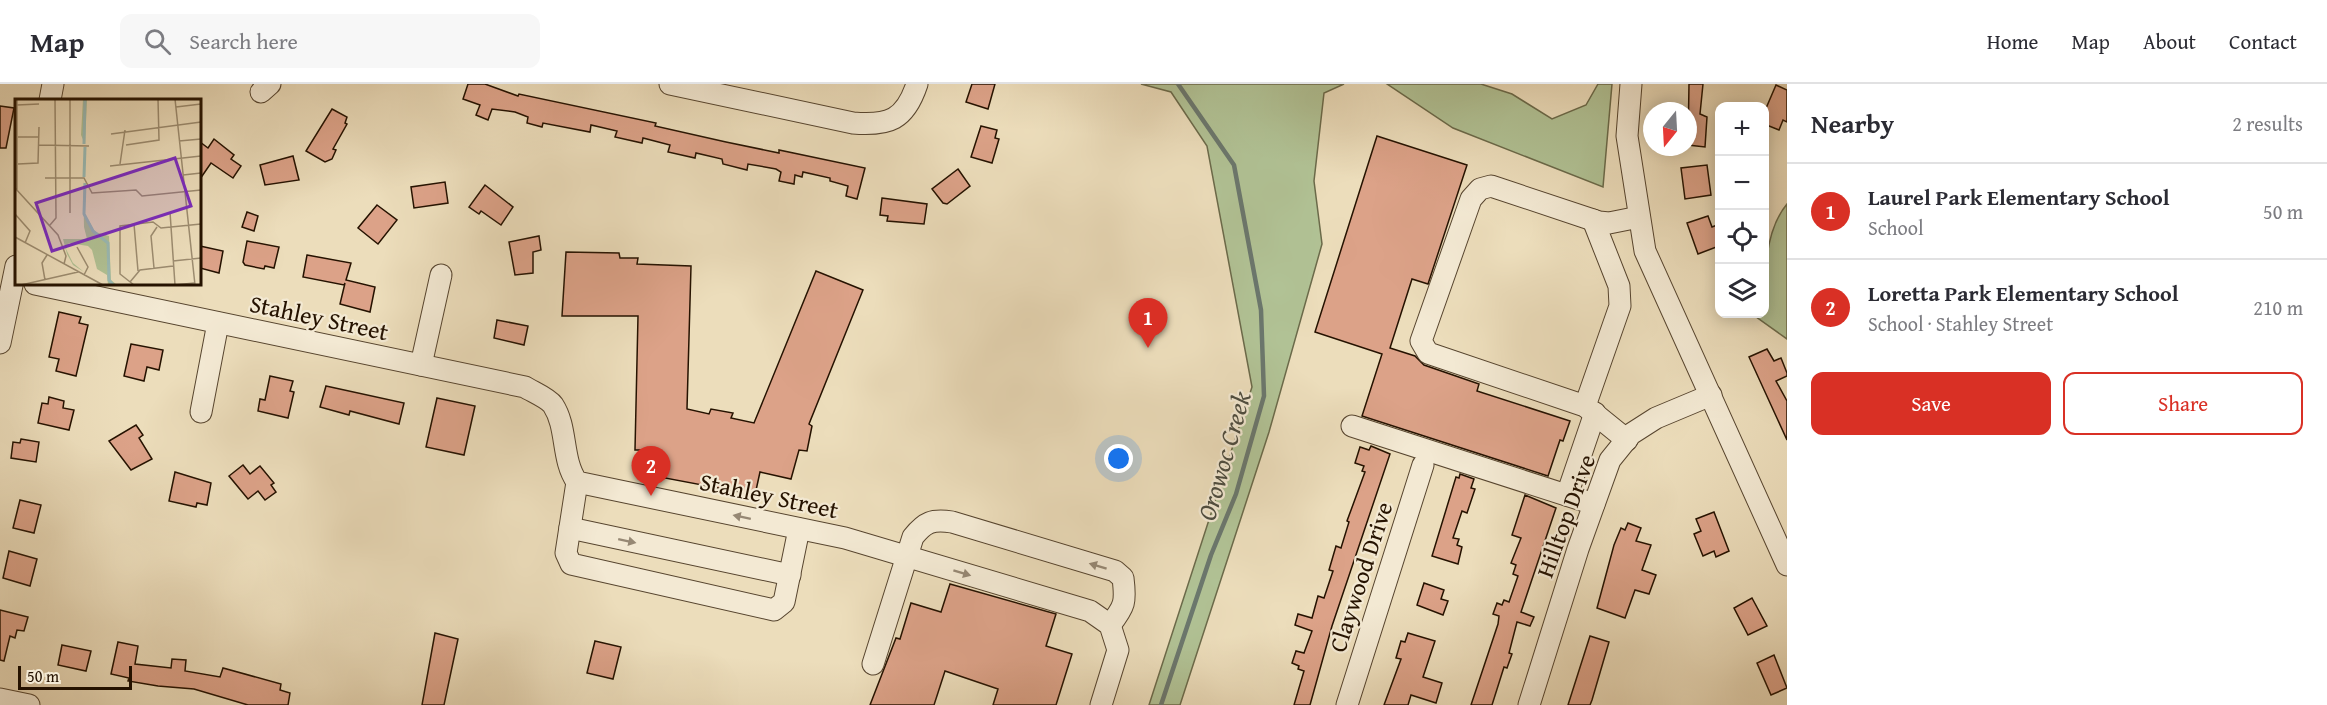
<!DOCTYPE html>
<html lang="en">
<head>
<meta charset="utf-8">
<style>
  body { margin:0; font-family:"Gentium Book Plus",serif; background:#f7f7f7; color:#2b2b33 }
  .controls { position:absolute; right:18px; top:18px; display:grid; overflow:hidden; border-radius:12px; box-shadow:0 3px 15px #0003 }
  .controls button { width:54px; height:54px; display:grid; place-items:center; padding:0; border:0; border-bottom:2px solid #e1e1e2; background:#fff; color:#2b2b33; font:30px sans-serif }
  .compass { position:absolute; left:1643px; top:18px; width:54px; height:54px; border-radius:50%; background:#fff; box-shadow:0 3px 15px #0003; rotate:198deg }
  .scale { position:absolute; left:18px; bottom:15px; width:114px; box-sizing:border-box; padding-left:6px; border:3px solid #251200; border-top:0; font-size:16px; line-height:21px; white-space:nowrap; color:#251200; -webkit-text-stroke:4px #f3e9d3; paint-order:stroke }
  .you { position:absolute; left:1119px; top:375px; width:21px; height:21px; margin:-15px; border:4px solid #fff; border-radius:50%; background:#1a73e8; box-shadow:0 0 0 9px #1a73e833 }
  .badge { display:grid; place-items:center; width:39px; height:39px; border-radius:50%; background:#d93025; color:#fff; font-size:20px; font-weight:700 }
  .pin { position:absolute; translate:-50% -50px; filter:drop-shadow(0 2px 3px #0008) }
  .pin::after { content:''; position:absolute; top:32px; width:21px; height:18px; background:inherit; clip-path:polygon(0 0,100% 0,50% 100%) }
  .list { margin:0; padding:0; list-style:none }
  h2 { display:flex; justify-content:space-between; align-items:center; height:78px; margin:0; padding:0 24px; font-size:26px }
  h2 small { font-size:20px; font-weight:400; color:#7c7c81 }
  .list li { display:grid; grid-template-columns:39px 1fr auto; gap:18px; align-items:center; box-sizing:border-box; height:96px; padding:0 24px; border-top:2px solid #e1e1e2 }
  .list b { display:block; font-size:22px; white-space:nowrap }
  .list p { margin:0; font-size:20px; white-space:nowrap; color:#7c7c81 }
  .list em { font-size:20px; font-style:normal; color:#7c7c81 }
  .actions { display:flex; gap:12px; padding:18px 24px }
  .actions a { flex:1; padding:14px 0; border:2px solid #d93025; border-radius:12px; text-align:center; font-size:21px; color:#d93025 }
  .actions .main { background:#d93025; color:#fff }
  .icon { flex:none; width:33px; height:33px; fill:none; stroke:currentColor; stroke-width:2; stroke-linecap:round; stroke-linejoin:round }
  .map { position:relative; flex:none; width:1787px; height:621px; overflow:hidden }
  header { display:flex; align-items:center; gap:36px; box-sizing:border-box; height:84px; padding:0 30px; background:#fff; border-bottom:2px solid #e1e1e2 }
  header strong { font-size:28px }
  nav { display:flex; gap:33px; margin-inline-start:auto; font-size:21px }
  .search { width:420px; height:54px; background:#f7f7f7; display:flex; align-items:center; gap:15px; box-sizing:border-box; padding:0 21px; border-radius:12px; color:#7c7c81; font-size:22px }
  main { display:flex }
  aside { flex:1; background:#fff }
  .map>svg:first-child { display:block }
</style>
</head>
<body>
<header>
<strong>Map</strong>
<div class="search"><svg class="icon" aria-label="search" viewBox="0 0 24 24"><circle cx="10" cy="10" r="6"/><path d="M15 15l6 6"/></svg>Search here</div>
<nav><a>Home</a><a>Map</a><a>About</a><a>Contact</a></nav>
</header>
<main>
<div class="map">
<svg width="1787" height="621" viewBox="0 0 1787 621">
  <rect width="100%" height="100%" fill="#ecddbb"/>
  <filter id="stains"><feTurbulence type="fractalNoise" baseFrequency=".00333" numOctaves="4"/><feColorMatrix values="0 0 0 0 .2 0 0 0 0 .09 0 0 0 0 .02 0 0 0 .5 -.17"/></filter>
  <radialGradient id="worn" r=".72"><stop offset=".6" stop-color="#630" stop-opacity="0"/><stop offset="1" stop-color="#630" stop-opacity=".3"/></radialGradient>
  <g fill="#b1c295" stroke="#6b6a4a" stroke-width="1.5">
    <polygon points="1141,0 1344,0 1324,9 1314,97 1322,160 1269,348 1180,621 1149,621 1252,303 1207,62 1171,8"/>
    <polygon points="1387,0 1481,0 1512,10 1552,35 1586,21 1598,0 1612,0 1603,103 1453,44"/>
    <path d="M1787,120v135l-35,-25h12c0,-34 0,-83 23,-110z"/>
  </g>
  <g fill="none" stroke-linecap="round" stroke-linejoin="round">
    <polyline stroke="#6b776d" stroke-width="4.5" points="1161,621 1211,471 1236,410 1264,312 1261,226 1234,81 1178,0"/>
  </g>
  <g fill="#dca288" stroke="#251200" stroke-width="1.5">
    <polygon points="468,0 485,0 518,12 519,10 656,39 655,42 726,58 779,69 779,66 865,84 857,115 846,112 848,102 830,97 830,94 803,88 802,93 795,91 794,100 779,97 781,88 776,85 748,80 747,86 723,80 722,75 696,69 695,74 668,68 670,61 643,54 642,59 615,53 617,47 591,41 590,48 543,39 542,43 527,39 528,33 515,28 492,25 488,36 476,31 480,21 463,15"/>
    <polygon points="972,0 995,0 988,25 966,18"/>
    <polygon points="1689,0 1703,0 1700,30 1707,33 1705,63 1688,61"/>
    <polygon points="1776,1 1787,6 1787,38 1783,36 1779,46 1764,40 1764,29"/>
    <polygon points="0,22 14,24 6,64 0,64"/>
    <polygon points="332,25 347,33 345,39 347,40 333,65 336,66 332,75 325,78 306,67"/>
    <polygon points="981,42 997,46 995,54 999,55 992,79 971,73"/>
    <polygon points="1377,52 1467,81 1428,200 1412,195 1390,264 1415,272 1424,281 1479,300 1477,307 1570,337 1563,357 1560,356 1548,392 1362,332 1382,270 1315,248"/>
    <polygon points="214,55 234,71 231,75 241,82 233,94 211,79 200,95 200,58 208,64"/>
    <polygon points="293,72 299,96 265,101 260,81"/>
    <polygon points="1707,81 1711,111 1685,115 1681,84"/>
    <polygon points="958,85 970,102 947,120 943,119 932,105"/>
    <polygon points="445,98 448,119 414,124 411,103"/>
    <polygon points="485,101 513,123 501,141 481,127 479,130 469,123"/>
    <polygon points="882,114 927,120 924,140 887,137 888,132 880,131"/>
    <polygon points="377,121 397,136 378,160 358,144"/>
    <polygon points="247,128 258,132 254,147 242,143"/>
    <polygon points="1708,132 1712,143 1717,141 1719,162 1698,170 1687,139"/>
    <polygon points="539,152 541,166 533,168 533,189 515,191 509,158"/>
    <polygon points="247,157 279,163 274,184 265,182 264,185 245,181 243,178"/>
    <polygon points="200,162 223,167 219,189 200,184"/>
    <polygon points="566,168 619,169 620,174 638,174 637,180 691,182 687,325 709,330 711,325 733,329 731,334 754,339 816,187 863,206 809,340 812,342 807,367 799,366 791,395 760,388 755,411 649,391 652,366 635,366 638,232 562,232"/>
    <polygon points="307,171 351,179 346,196 375,203 370,228 340,220 345,199 344,201 303,193"/>
    <polygon points="59,228 81,233 79,239 88,241 76,292 56,287 59,275 49,273"/>
    <polygon points="497,236 528,242 524,261 494,254"/>
    <polygon points="131,260 163,266 159,286 147,283 144,297 124,292"/>
    <polygon points="1767,265 1774,277 1781,274 1787,289 1787,292 1776,297 1787,317 1787,356 1749,273"/>
    <polygon points="270,292 293,297 290,307 294,308 288,334 258,327 260,315 265,316"/>
    <polygon points="326,302 404,319 399,340 350,327 349,331 320,323"/>
    <polygon points="49,313 64,317 63,324 74,326 69,346 38,339 42,319 48,320"/>
    <polygon points="437,314 475,322 464,371 426,363"/>
    <polygon points="136,341 143,351 139,354 152,375 131,386 109,357"/>
    <polygon points="21,355 39,358 36,378 11,374 13,358 20,359"/>
    <polygon points="1371,362 1390,370 1332,542 1310,621 1294,621 1304,587 1298,585 1299,582 1292,579 1296,567 1304,569 1312,547 1295,541 1298,530 1312,534 1318,512 1324,514 1333,487 1329,486 1336,462 1341,464 1349,438 1347,437 1365,388 1362,387 1364,382 1355,379 1360,363 1369,366"/>
    <polygon points="243,381 250,390 260,382 274,399 271,401 276,408 265,416 258,407 248,415 229,392"/>
    <polygon points="175,388 211,399 207,421 197,419 196,423 169,417"/>
    <polygon points="1460,390 1474,395 1471,404 1475,405 1467,429 1462,427 1453,454 1459,455 1457,461 1462,463 1458,480 1432,472 1456,393 1459,394"/>
    <polygon points="1525,411 1556,424 1521,528 1534,533 1530,542 1517,538 1509,569 1512,570 1507,584 1504,583 1492,621 1471,621 1498,540 1499,532 1493,530 1497,519 1502,521 1504,516 1509,518 1518,492 1513,490 1516,481 1511,479 1521,454 1512,451"/>
    <polygon points="20,416 41,421 34,449 13,444"/>
    <polygon points="1714,428 1729,467 1716,473 1714,467 1703,472 1694,450 1701,447 1696,435"/>
    <polygon points="1628,439 1641,444 1636,457 1651,461 1642,486 1656,491 1649,510 1635,506 1625,534 1597,524 1614,461 1621,444 1625,446"/>
    <polygon points="9,467 37,475 30,502 3,494"/>
    <polygon points="1424,499 1444,506 1441,515 1448,517 1443,531 1417,521"/>
    <polygon points="950,500 1056,530 1046,562 1072,570 1056,621 993,621 998,605 945,587 934,621 870,621 896,554 900,555 911,519 941,528"/>
    <polygon points="1752,514 1767,542 1748,551 1734,524"/>
    <polygon points="0,526 28,533 24,547 17,546 15,554 10,552 4,577 0,576"/>
    <polygon points="435,549 458,555 444,621 422,621"/>
    <polygon points="1408,549 1435,557 1423,593 1442,599 1436,619 1411,611 1408,621 1384,621 1401,575 1396,574 1401,557 1405,558"/>
    <polygon points="1590,552 1609,558 1592,616 1590,621 1568,621"/>
    <polygon points="595,557 621,563 613,595 587,589"/>
    <polygon points="118,558 138,562 135,580 171,584 172,575 186,576 185,587 220,593 223,584 281,600 280,606 290,609 288,621 248,621 194,605 158,602 128,597 129,594 111,590"/>
    <polygon points="62,561 91,567 86,587 58,581"/>
    <polygon points="1774,571 1787,604 1771,611 1757,579"/>
  </g>
  <g fill="none" stroke-linecap="round" stroke-linejoin="round">
    <defs>
      <g id="minor">
        <path d="M670,0l183,39c36,3 52,-3 64,-39"/>
        <polyline points="1631,0 1627,52 1645,167 1787,481"/>
        <polyline points="261,8 270,0"/>
        <polyline points="50,16 53,0"/>
        <path d="M35,200l490,103c8,5 23,11 28,18 15,23 8,54 24,77l268,56 245,73 20,14 8,25 -17,55"/>
        <polyline points="0,259 16,182"/>
        <polyline points="421,281 441,191"/>
        <polyline points="1585,322 1620,222 1619,202 1593,136"/>
        <polyline points="201,328 218,239"/>
        <polyline points="1352,342 1594,420"/>
        <polyline points="1627,356 1585,322 1428,269 1421,257 1471,115 1480,105 1491,102 1599,138 1609,139 1639,133"/>
        <polyline points="577,398 566,469 571,480 774,526 784,518 799,445"/>
        <polyline points="1567,411 1595,329"/>
        <polyline points="570,444 790,491"/>
        <path d="M873,580l40,-127c12,-15 19,-18 39,-15l163,49 8,7c3,24 2,28 -13,47"/>
        <polyline points="0,615 29,621"/>
        <polyline points="1347,621 1423,381"/>
        <polyline points="1529,621 1578,465 1610,376 1631,350 1656,334 1711,311"/>
      </g>
    </defs>
    <use href="#minor" stroke="#57452f" stroke-width="23"/>
    <use href="#minor" stroke="#f3e9d3" stroke-width="21"/>
  </g>
  <defs><path id="oneway-solid" d="M-6-.8H1V-3.2L6.5 0L1 3.2V.8H-6Z" transform="scale(1.5)"/></defs>
  <g fill="#968874">
    <use href="#oneway-solid" transform="translate(742 433) rotate(-168)"/>
    <use href="#oneway-solid" transform="translate(627 457) rotate(12)"/>
    <use href="#oneway-solid" transform="translate(1098 482) rotate(-163)"/>
    <use href="#oneway-solid" transform="translate(962 489) rotate(17)"/>
  </g>
  <g text-anchor="middle" stroke-width="4.5" stroke-linejoin="round" paint-order="stroke">
    <g font-size="24" fill="#251200" stroke="#f3e9d3">
      <text transform="translate(319 234) rotate(12)" y="8">Stahley Street</text>
      <text transform="translate(769 412) rotate(12)" y="8">Stahley Street</text>
      <text transform="translate(1566 432) rotate(-70)" y="8">Hilltop Drive</text>
      <text transform="translate(1361 493) rotate(-72)" y="8">Claywood Drive</text>
    </g>
    <g font-size="26" font-style="italic" fill="#4e4d40" stroke="#f3e9d3">
      <text transform="translate(1224 372) rotate(-74)" y="9">Orowoc Creek</text>
    </g>
  </g>
  <g transform="translate(15 15)">
    <rect width="186" height="186" fill="#ecddbb"/>
    <path d="M68,0h4l-2,45 -4,-9zM68,80l2,35 10,18 14,4 2,44 6,5h-9l-1,-10 -10,-6 -5,-19 -4,-4 -19,-3 -3,6 7,14 11,9 -11,-7 -6,-11 -4,-15h24l-3,-12z" fill="#b1c295"/>
    <path fill="none" stroke="#9abbb6" stroke-width="3" d="M69,45l1,-45M69,78l1,-30M70,84l-1,31 9,17 15,12 1,37 4,5"/>
    <path fill="none" stroke="#9c8c70" stroke-width="1.5" d="M2,0v91M55,0v114M160,0l20,186M2,6l22,-1M161,8l25,-3M96,35l90,-12M3,38h21M164,42l22,-2M24,46l50,1M111,46l33,-5 -1,-41M3,65l20,-1 1,-36M105,65l5,-34M95,67l91,-10M168,76l18,-2M30,79h39l8,15 44,-3 6,6 59,-6M0,89l43,47 8,21 -2,8M155,113l5,73M0,115l15,17 -5,12M119,125l4,47M35,126l6,-7 -1,-119M0,138l88,48M62,148l11,20 -4,8M158,162l28,-3M139,169l-3,-32 6,-9M30,181l-3,-17 5,-8M115,183l10,-12 33,-4M6,186l57,-13M119,186l-14,-11v-48l33,-4 8,6 40,-4M160,186l19,-2"/>
    <path fill="#7b2cbf" fill-opacity="0.15" stroke="#7b2cbf" stroke-width="3" d="M160,59l16,48 -139,45 -16,-48z"/>
    <rect width="186" height="186" fill="none" stroke="#251200" stroke-width="3"/>
  </g>
  <rect width="100%" height="100%" filter="url(#stains)"/>
  <rect width="100%" height="100%" fill="url(#worn)"/>
</svg>
<div class="controls">
<button>+</button>
<button>−</button>
<button><svg class="icon" aria-label="locate" viewBox="0 0 24 24"><circle cx="12" cy="12" r="6"/><path d="M12 2v4M12 18v4M2 12h4M18 12h4"/></svg></button>
<button><svg class="icon" aria-label="layers" viewBox="0 0 24 24"><path d="M12 4l9 5-9 5-9-5zM3 14l9 5 9-5"/></svg></button>
</div>
<svg class="compass" viewBox="-18 -18 36 36"><path d="M0-13l5 13h-10z" fill="#e53935"/><path d="M0 13l5-13h-10z" fill="#7c7c81"/></svg>
<div class="scale">50 m</div>
<div class="you"></div>
<div class="pin badge" style="left:1148px;top:264px">1</div>
<div class="pin badge" style="left:651px;top:412px">2</div>
</div>
<aside>
<h2>Nearby<small>2 results</small></h2>
<ul class="list">
<li><span class="badge">1</span><div><b>Laurel Park Elementary School</b><p>School</p></div><em>50 m</em></li>
<li><span class="badge">2</span><div><b>Loretta Park Elementary School</b><p>School · Stahley Street</p></div><em>210 m</em></li>
</ul>
<div class="actions"><a class="main">Save</a><a>Share</a></div>
</aside>
</main>
</body>
</html>
